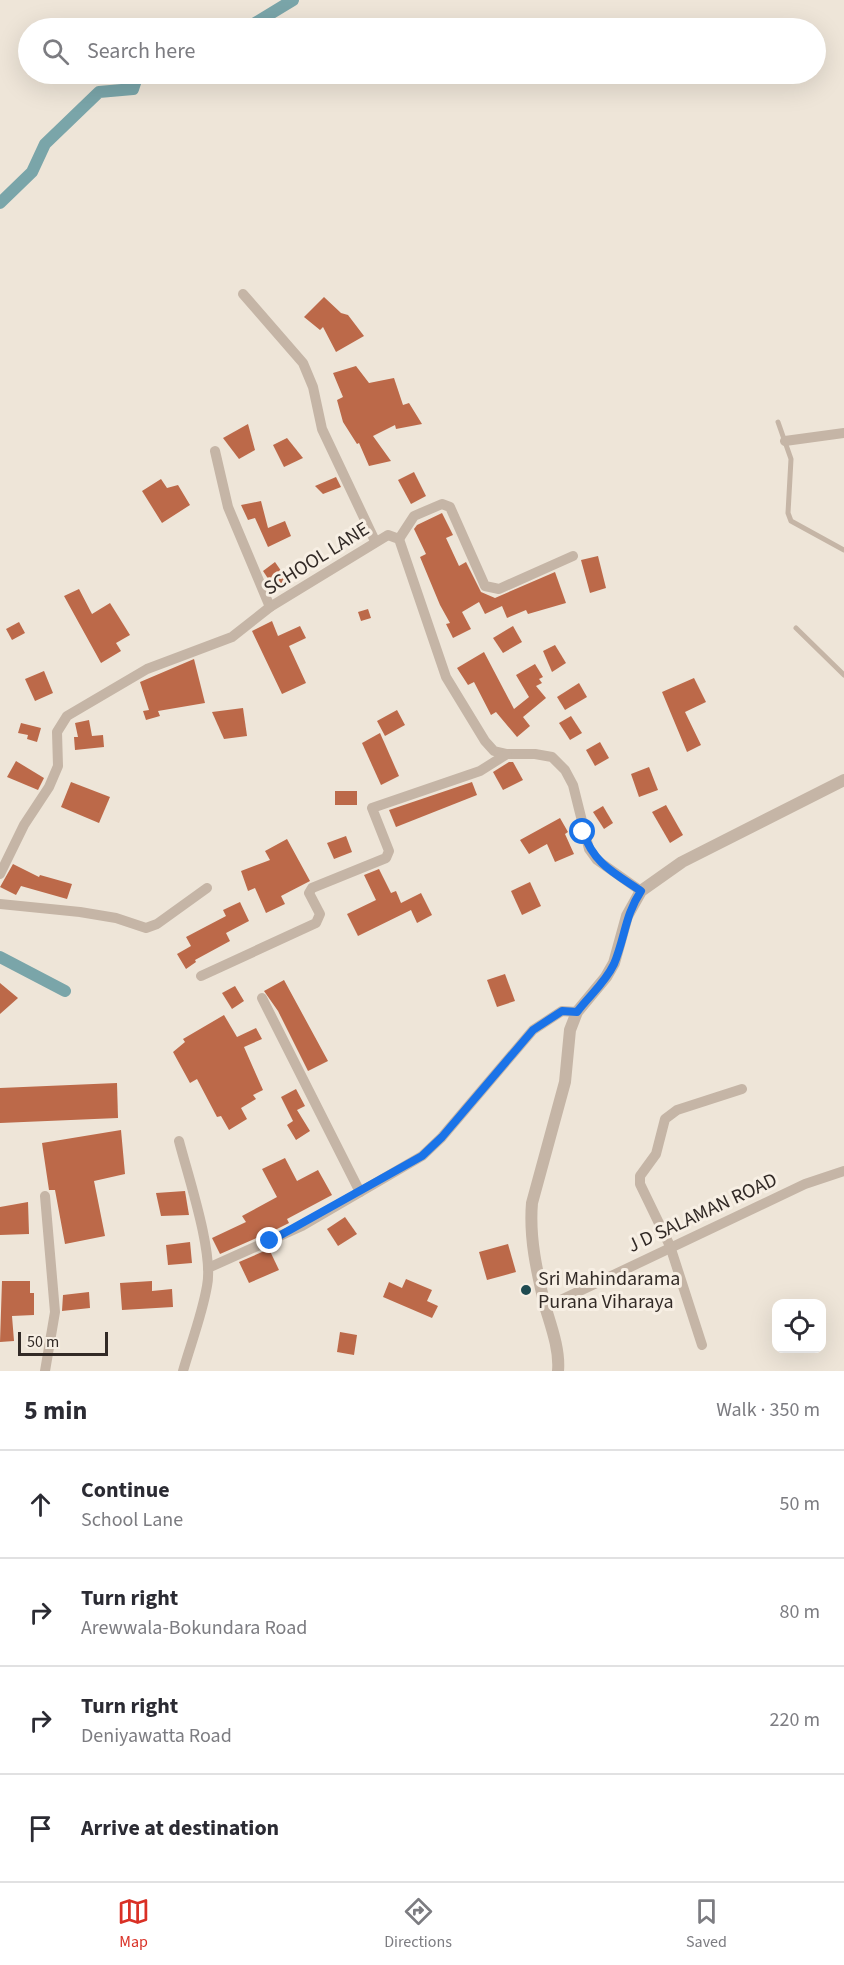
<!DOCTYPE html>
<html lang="en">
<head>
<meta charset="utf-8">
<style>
  body { margin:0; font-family:"Source Sans 3",sans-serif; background:#f7f7f7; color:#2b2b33 }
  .controls { position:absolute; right:18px; bottom:18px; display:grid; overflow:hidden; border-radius:12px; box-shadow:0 6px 24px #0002 }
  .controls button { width:54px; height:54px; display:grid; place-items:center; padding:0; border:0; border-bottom:2px solid #e1e1e2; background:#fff; color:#2b2b33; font:30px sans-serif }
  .scale { position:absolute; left:18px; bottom:15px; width:90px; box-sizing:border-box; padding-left:6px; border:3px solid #322a26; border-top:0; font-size:16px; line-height:21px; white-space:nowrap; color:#322a26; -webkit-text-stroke:4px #f7efe4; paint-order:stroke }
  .stop { position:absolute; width:18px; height:18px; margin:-14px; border:4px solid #1a73e8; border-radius:50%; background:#fff }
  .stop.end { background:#1a73e8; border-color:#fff; box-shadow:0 2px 6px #0008 }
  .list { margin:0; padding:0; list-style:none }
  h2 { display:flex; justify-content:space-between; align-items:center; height:78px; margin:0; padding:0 24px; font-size:26px }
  h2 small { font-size:20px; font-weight:400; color:#7c7c81 }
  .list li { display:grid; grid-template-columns:39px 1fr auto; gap:18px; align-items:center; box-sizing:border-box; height:108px; padding:0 24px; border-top:2px solid #e1e1e2 }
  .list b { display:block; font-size:22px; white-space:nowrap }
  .list p { margin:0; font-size:20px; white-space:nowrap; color:#7c7c81 }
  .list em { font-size:20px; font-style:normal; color:#7c7c81 }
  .icon { flex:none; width:33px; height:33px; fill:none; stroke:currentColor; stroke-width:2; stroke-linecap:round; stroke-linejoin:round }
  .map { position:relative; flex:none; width:844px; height:1371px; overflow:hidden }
  .search { position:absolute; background:#fff; box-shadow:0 6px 24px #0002; left:18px; right:18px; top:18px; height:66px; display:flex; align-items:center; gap:15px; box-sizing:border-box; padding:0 21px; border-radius:33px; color:#7c7c81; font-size:22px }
  .sheet { height:510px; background:#fff }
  nav { display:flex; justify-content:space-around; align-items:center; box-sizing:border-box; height:84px; border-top:2px solid #e1e1e2; background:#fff; font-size:16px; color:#7c7c81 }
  nav a { display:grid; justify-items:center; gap:3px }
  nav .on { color:#d93025 }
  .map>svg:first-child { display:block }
</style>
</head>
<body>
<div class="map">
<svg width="844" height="1371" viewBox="0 0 844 1371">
  <rect width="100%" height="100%" fill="#eee5d8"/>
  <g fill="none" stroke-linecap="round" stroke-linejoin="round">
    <g stroke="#7aa5a9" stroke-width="12">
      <polyline points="247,28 293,0"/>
      <polyline points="0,203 32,172 45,144 99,92 133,89 138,74"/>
      <polyline points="0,957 65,991"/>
    </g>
  </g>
  <g fill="#bc6949">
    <polygon points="324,297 341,313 348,315 364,336 336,352 323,327 320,330 304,317"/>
    <polygon points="356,366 369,383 394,378 403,405 409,403 422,424 396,429 395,425 373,436 391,461 369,466 359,443 357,444 343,422 337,400 343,397 333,373"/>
    <polygon points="248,424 255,450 239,459 223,438"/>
    <polygon points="287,438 303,458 284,467 273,445"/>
    <polygon points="414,472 426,496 411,504 398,480"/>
    <polygon points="336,477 341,487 323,494 315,486"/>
    <polygon points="161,479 167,488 178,485 190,505 162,523 142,491"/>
    <polygon points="261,501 268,528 285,521 291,536 268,547 255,518 248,520 241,505"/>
    <polygon points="442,513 453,535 446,538 459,566 466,562 481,592 495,598 555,572 566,603 528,614 526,610 507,618 502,606 485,614 479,602 462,612 471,629 453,638 446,624 450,623 440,605 420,557 426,554 414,529 417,525"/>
    <polygon points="598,556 606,588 590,593 581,560"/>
    <polygon points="275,562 288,581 275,589 263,571"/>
    <polygon points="79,589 92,614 110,603 130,635 116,643 121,651 101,663 64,596"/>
    <polygon points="368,609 371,618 361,621 358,612"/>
    <polygon points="272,621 278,636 300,626 306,638 289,646 306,683 282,694 252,631"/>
    <polygon points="19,622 25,633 12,640 6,629"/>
    <polygon points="513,626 522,642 503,653 493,638"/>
    <polygon points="555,645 566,663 552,672 543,651"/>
    <polygon points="484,652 514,709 529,697 516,675 535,664 543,677 539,679 542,683 536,686 546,698 523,717 530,726 517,737 496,712 491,715 474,682 468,685 457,668"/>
    <polygon points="194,659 205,703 158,711 160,716 146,720 143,711 149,710 140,682"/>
    <polygon points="44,671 53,693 35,701 25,679"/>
    <polygon points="694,678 706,702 685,712 701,745 687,752 662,692"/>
    <polygon points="579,683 587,697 565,710 557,697"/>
    <polygon points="243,708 247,736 224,739 212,712"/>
    <polygon points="397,710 405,725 385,736 377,721"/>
    <polygon points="571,716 582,733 570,740 559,723"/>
    <polygon points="89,720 92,736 103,735 104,747 75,750 74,737 78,737 75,723"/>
    <polygon points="21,723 41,728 37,742 27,739 28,735 18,733"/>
    <polygon points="380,733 399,776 381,785 362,743"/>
    <polygon points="600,742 609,758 595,766 586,750"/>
    <polygon points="16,761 44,778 38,790 7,777"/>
    <polygon points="509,762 513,762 523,780 503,790 493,772"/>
    <polygon points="649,767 658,790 639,797 631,774"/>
    <polygon points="71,782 110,797 99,823 61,807"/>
    <polygon points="472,782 477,795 396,827 389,810"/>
    <rect x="335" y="791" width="22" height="14"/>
    <polygon points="666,805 683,835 670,843 652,812"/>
    <polygon points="603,806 613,823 604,829 593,812"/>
    <polygon points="560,818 568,832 565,834 574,854 555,862 547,844 529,854 520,840"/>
    <polygon points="346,836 352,852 334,859 327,843"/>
    <polygon points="287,839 310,881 281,896 285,904 266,913 255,888 248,891 241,871 270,860 265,851"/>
    <polygon points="13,864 39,877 40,875 72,884 67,899 21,886 16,895 0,887"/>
    <polygon points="379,869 391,893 396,891 401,903 421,893 432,915 417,923 411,910 358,936 347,914 376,900 364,875"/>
    <polygon points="530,882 541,906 522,915 511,891"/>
    <polygon points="240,902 249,921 226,933 230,941 195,960 196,962 186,969 177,954 191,946 186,937 226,916 223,910"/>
    <polygon points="505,974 515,1001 497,1007 487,980"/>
    <polygon points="284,980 328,1061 308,1071 278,1011 264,991"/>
    <polygon points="0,983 18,998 0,1014"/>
    <polygon points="235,986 244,1001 232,1009 222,993"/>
    <polygon points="224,1015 237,1037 256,1028 262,1039 244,1047 263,1090 253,1095 256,1099 241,1108 247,1119 229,1130 221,1116 217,1117 197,1079 190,1083 173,1052 185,1042 183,1039"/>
    <polygon points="117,1083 118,1118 0,1123 0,1088"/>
    <polygon points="296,1089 305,1106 297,1110 310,1131 296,1140 287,1125 293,1121 281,1097"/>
    <polygon points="121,1130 125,1174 94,1181 105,1236 65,1244 55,1190 49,1190 42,1143"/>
    <polygon points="285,1158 297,1181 318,1170 332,1195 287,1219 289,1223 277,1229 220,1254 212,1238 246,1222 242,1216 277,1197 262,1169"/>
    <polygon points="185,1191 189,1215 161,1216 156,1193"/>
    <polygon points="28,1202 29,1234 0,1235 0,1207"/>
    <polygon points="345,1217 357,1234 338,1246 327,1229"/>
    <polygon points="190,1242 192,1263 168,1265 166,1245"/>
    <polygon points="508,1244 516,1272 487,1280 479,1252"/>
    <polygon points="269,1249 279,1270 249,1283 239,1262"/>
    <polygon points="406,1279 432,1290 427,1301 438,1306 432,1318 383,1297 389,1282 402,1288"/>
    <polygon points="2,1281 30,1281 30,1293 34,1293 34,1315 12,1316 14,1341 0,1342"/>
    <polygon points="152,1281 152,1291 172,1289 173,1307 122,1310 120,1283"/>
    <polygon points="89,1292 90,1308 62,1311 63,1295"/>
    <polygon points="340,1332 357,1335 354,1355 337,1352"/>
  </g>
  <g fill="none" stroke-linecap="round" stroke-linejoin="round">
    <g stroke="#c5b5a6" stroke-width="5">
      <polyline points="778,422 791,459 788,513 791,521 844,550"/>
      <polyline points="796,628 844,675"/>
    </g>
    <g stroke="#c5b5a6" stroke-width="10">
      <polyline points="243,294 303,363 313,387 322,429 375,541"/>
      <polyline points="785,441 844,433"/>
      <polyline points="215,451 228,507 270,607"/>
      <polyline points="399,539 414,516 442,504 450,507 485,586 499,589 573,556"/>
      <polyline points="0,874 24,825 49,787 58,766 57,732 67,716 147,669 232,637 270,607 388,535 399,539 446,677 485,741 494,751 507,754 535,754 552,757 565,770 573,785 589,849 597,860 641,891"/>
      <polyline points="0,904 80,912 116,918 146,928 157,924 207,888"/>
      <polyline points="201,976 316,923 320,914 309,893 312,888 386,858 389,851 372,808 480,771 507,754"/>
      <polyline points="262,998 360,1192"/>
      <path d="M179,1141c9,35 35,112 28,145 -5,29 -16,57 -24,85"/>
      <polyline points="45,1196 55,1312 45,1371"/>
      <polyline points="208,1268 302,1226 422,1156 442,1137 533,1030 562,1011 577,1012"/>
      <polyline points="546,1307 805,1184 844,1171"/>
      <polyline points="702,1345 670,1246 640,1184 640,1176 656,1154 665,1119 677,1110 742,1089"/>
    </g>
    <path stroke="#c5b5a6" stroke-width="12" d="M558,1371c2,-21 -7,-45 -13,-65 -8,-34 -16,-68 -13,-103l33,-121 5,-52 7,-18 29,-35 8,-14 13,-47 14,-25 41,-29 162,-82"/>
  </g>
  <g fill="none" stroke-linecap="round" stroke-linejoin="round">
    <path stroke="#1a73e8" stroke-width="8" d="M270,1241l152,-85 20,-19 91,-107 29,-19 15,1c12,-16 28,-29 37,-48 11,-26 11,-49 27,-73 -27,-18 -47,-27 -58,-59"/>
  </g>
  <circle fill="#1f4a50" stroke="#f7efe4" stroke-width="2" cx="526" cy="1290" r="6"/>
  <g text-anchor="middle" stroke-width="6" stroke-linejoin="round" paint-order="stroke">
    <g font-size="20" fill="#322a26" stroke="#f7efe4">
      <text transform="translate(316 558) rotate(-32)" y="7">SCHOOL LANE</text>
      <text transform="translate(702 1212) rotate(-25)" y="7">J D SALAMAN ROAD</text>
    </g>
    <g font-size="20" fill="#322a26" stroke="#f7efe4" text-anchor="start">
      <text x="538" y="1285">Sri Mahindarama<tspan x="538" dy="23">Purana Viharaya</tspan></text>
    </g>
  </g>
</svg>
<div class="controls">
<button><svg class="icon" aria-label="locate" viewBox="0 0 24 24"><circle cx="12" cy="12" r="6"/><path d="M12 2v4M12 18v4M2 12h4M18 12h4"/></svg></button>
</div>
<div class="scale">50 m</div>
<div class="stop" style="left:583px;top:832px"></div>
<div class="stop end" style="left:270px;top:1241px"></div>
<div class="search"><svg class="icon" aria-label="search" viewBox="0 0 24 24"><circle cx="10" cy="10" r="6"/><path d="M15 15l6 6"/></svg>Search here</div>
</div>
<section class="sheet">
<h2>5 min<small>Walk · 350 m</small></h2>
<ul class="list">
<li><svg class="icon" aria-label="ahead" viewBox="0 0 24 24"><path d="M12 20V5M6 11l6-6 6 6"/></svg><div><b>Continue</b><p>School Lane</p></div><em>50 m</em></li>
<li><svg class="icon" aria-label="right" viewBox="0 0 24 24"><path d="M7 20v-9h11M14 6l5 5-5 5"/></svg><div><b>Turn right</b><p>Arewwala-Bokundara Road</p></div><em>80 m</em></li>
<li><svg class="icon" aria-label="right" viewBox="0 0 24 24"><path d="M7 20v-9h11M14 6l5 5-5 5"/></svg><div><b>Turn right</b><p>Deniyawatta Road</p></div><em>220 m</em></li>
<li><svg class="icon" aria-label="arrive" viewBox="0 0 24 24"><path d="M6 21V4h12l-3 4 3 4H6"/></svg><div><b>Arrive at destination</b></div></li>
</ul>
</section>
<nav>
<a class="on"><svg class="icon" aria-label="map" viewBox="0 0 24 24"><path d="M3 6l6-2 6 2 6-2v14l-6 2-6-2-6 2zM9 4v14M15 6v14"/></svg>Map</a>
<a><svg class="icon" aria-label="directions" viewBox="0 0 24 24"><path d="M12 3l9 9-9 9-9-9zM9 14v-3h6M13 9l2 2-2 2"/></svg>Directions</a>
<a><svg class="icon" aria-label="saved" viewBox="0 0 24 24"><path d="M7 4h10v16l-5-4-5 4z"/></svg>Saved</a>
</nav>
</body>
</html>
